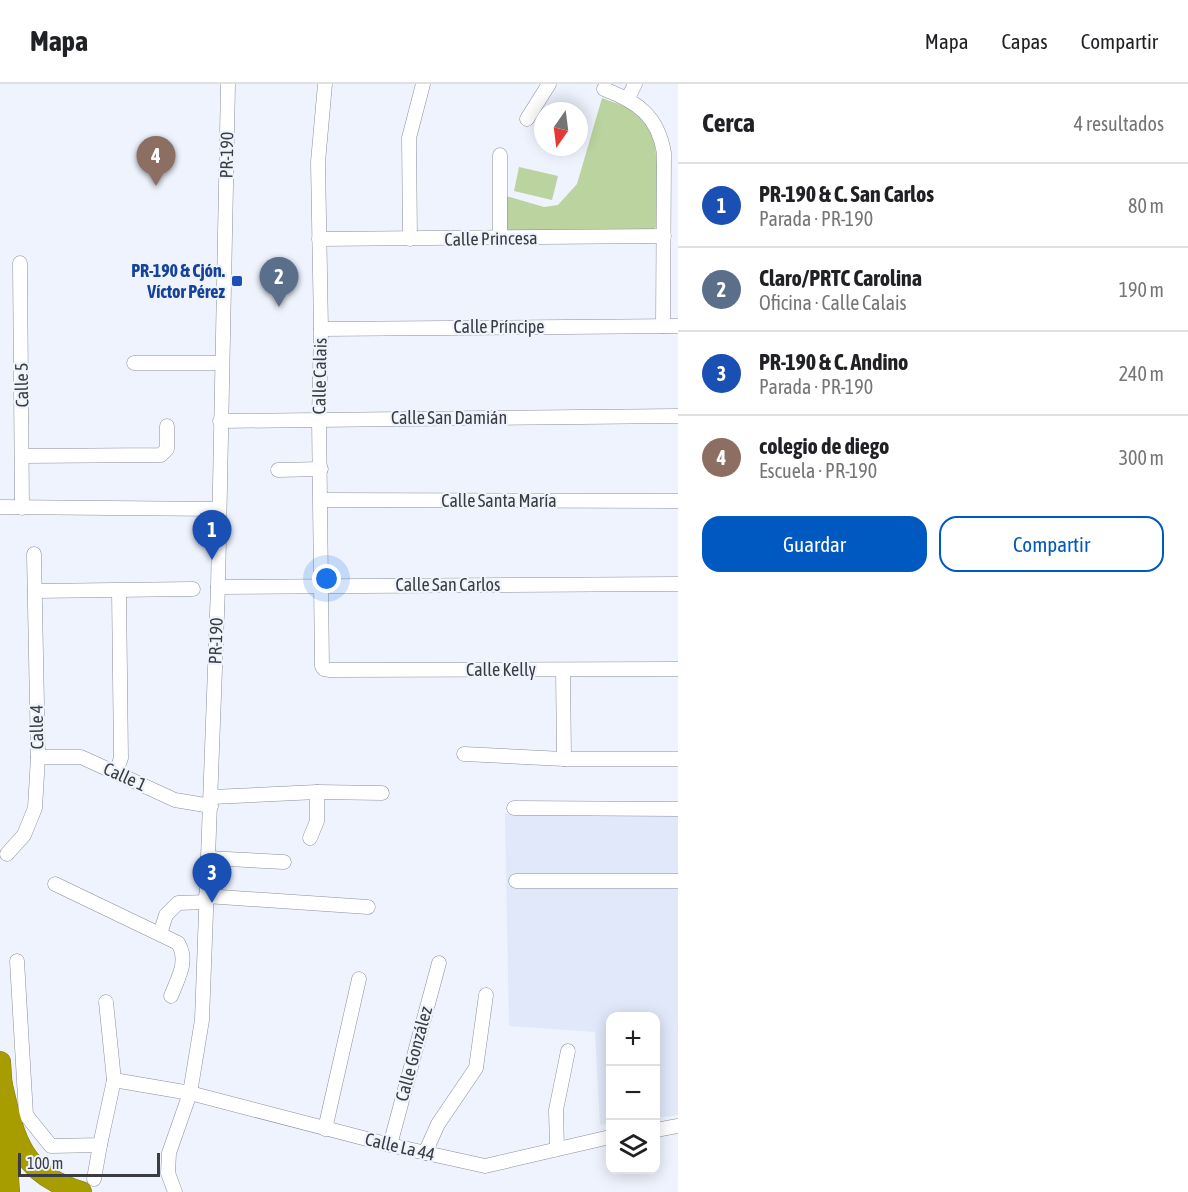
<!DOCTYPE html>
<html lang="es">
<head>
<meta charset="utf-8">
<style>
  body { margin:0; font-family:"Asap Condensed",sans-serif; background:#f2f2f2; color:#202124 }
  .controls { position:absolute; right:18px; bottom:18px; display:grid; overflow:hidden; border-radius:12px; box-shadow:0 3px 15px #0003 }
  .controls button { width:54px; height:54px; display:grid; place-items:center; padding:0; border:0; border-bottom:2px solid #e0e0e0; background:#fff; color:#202124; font:30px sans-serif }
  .compass { position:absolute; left:534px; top:18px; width:54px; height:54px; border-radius:50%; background:#fff; box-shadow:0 3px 15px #0003; rotate:194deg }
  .scale { position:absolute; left:18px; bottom:15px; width:142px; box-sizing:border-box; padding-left:6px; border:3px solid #3a3c40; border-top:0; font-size:16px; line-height:21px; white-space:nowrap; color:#3a3c40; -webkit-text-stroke:4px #eef3fe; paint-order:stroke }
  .you { position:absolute; left:327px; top:495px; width:21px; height:21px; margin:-15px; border:4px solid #fff; border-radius:50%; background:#1a73e8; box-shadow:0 0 0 9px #1a73e833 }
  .badge { display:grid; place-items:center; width:39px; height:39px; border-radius:50%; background:#0058c1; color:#fff; font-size:20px; font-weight:700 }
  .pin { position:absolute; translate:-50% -50px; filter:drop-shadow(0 2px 3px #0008) }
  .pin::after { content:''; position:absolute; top:32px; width:21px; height:18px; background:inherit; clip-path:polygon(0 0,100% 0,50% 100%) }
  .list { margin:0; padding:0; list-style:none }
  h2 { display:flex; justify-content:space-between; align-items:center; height:78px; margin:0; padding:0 24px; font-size:26px }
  h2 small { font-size:20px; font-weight:400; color:#757577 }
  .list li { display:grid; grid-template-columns:39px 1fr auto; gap:18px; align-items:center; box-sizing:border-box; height:84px; padding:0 24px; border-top:2px solid #e0e0e0 }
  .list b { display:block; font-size:22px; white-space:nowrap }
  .list p { margin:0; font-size:20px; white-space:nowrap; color:#757577 }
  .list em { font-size:20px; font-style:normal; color:#757577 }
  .actions { display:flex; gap:12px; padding:18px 24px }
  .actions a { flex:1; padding:14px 0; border:2px solid #0058c1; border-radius:18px; text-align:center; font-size:21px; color:#0058c1 }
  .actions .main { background:#0058c1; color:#fff }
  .icon { flex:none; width:33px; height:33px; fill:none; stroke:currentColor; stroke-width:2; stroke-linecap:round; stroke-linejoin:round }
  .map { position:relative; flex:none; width:678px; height:1108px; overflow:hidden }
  header { display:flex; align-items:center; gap:36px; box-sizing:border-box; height:84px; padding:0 30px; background:#fff; border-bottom:2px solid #e0e0e0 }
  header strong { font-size:28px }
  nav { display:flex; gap:33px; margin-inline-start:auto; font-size:21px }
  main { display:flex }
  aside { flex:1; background:#fff }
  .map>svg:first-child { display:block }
</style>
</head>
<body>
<header>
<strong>Mapa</strong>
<nav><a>Mapa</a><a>Capas</a><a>Compartir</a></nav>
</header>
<main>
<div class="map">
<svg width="678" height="1108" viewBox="0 0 678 1108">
  <rect width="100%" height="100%" fill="#eef3fe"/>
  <polygon fill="#e0e8f9" points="561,726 678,728 678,1031 656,1034 656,932 610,932 610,1039 600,1041 595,948 509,942 505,730"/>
  <g fill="#bbd39f">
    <path d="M602,14c15,6 36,11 46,24 11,17 11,81 10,103l-6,6h-144l-3,-9 1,-26 38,11 14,-2 19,-21z"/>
    <polygon points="519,83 558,92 552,116 514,107"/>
  </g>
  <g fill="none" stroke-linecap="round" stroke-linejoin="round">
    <defs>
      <g id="minor">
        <polyline points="325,0 318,78 321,245 319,335 322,582 324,585 330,586 678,585"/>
        <path d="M604,5c34,13 54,27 60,64l-1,173"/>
        <polyline points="628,14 635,0"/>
        <polyline points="527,35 549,0"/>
        <polyline points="319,155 664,152"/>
        <polyline points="410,155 409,54 423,0"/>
        <polyline points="500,155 500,71"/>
        <polyline points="20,179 22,424"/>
        <polyline points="321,245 678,242"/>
        <polyline points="134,279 222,279"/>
        <polyline points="220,337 678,332"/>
        <polyline points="23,372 161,371 167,365 167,342"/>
        <polyline points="278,386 321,385"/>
        <polyline points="321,416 678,417"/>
        <polyline points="0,423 219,425"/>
        <polyline points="218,503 678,500"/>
        <polyline points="35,507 193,505"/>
        <polyline points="563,586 564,675"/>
        <polyline points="464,670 564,675 678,675"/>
        <polyline points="38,673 81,673 175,716 211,722"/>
        <polyline points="116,688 121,674 119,507"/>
        <polyline points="212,713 317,708 382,709"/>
        <polyline points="514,724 678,725"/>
        <polyline points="310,754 317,737 317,708"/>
        <polyline points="7,770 24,751 35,724 38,673 34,470"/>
        <polyline points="208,774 284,778"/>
        <polyline points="516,797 678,797"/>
        <path d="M55,800l123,59c11,18 0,35 -7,53"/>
        <polyline points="206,812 368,823"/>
        <polyline points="160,850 166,831 178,819 206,818"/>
        <polyline points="17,877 26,1031 51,1062 100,1061 114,996 190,1009 390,1061 485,1082 610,1053"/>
        <polyline points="106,918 114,996"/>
        <polyline points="325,1045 359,895"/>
        <polyline points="656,1046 678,1042"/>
        <polyline points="390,1061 439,879"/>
        <polyline points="557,1064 556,1026 568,967"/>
        <polyline points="425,1069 438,1040 476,984 486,911"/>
        <polyline points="94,1095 100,1061"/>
        <polyline points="175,1108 168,1089 169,1069 190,1009 202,936 218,503 228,0"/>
      </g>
      <g id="highway">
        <polyline points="0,978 9,1108"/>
        <path d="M1,997c13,56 18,92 80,111"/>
      </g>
    </defs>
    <use href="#minor" stroke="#8b8f98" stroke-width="15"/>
    <use href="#highway" stroke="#827b16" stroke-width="22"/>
    <use href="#minor" stroke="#fff" stroke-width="14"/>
    <use href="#highway" stroke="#a89d00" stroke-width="21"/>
  </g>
  <rect fill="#1a4fb4" stroke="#eef3fe" stroke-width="2" x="231" y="191" width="12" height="12" rx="3"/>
  <g text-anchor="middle" stroke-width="4.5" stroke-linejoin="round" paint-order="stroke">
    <g font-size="18" fill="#3a3c40" stroke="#eef3fe">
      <text transform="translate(227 71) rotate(-89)" y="6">PR-190</text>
      <text transform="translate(491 155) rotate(-1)" y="6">Calle Princesa</text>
      <text x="499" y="249">Calle Príncipe</text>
      <text transform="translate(320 292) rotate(-89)" y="6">Calle Calais</text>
      <text transform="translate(22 301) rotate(-91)" y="6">Calle 5</text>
      <text x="449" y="340">Calle San Damián</text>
      <text x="499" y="423">Calle Santa María</text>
      <text x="448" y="507">Calle San Carlos</text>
      <text transform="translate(216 557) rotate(-88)" y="6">PR-190</text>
      <text x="501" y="592">Calle Kelly</text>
      <text transform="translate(37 643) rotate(-91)" y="6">Calle 4</text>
      <text transform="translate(125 693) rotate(24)" y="6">Calle 1</text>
      <text transform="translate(414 970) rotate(-75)" y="6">Calle González</text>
      <text transform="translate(400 1063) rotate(13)" y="6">Calle La 44</text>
    </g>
    <g font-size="18" font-weight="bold" fill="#164399" stroke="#eef3fe" text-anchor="end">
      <text x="225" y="193">PR-190 &amp; Cjón.<tspan x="225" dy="21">Víctor Pérez</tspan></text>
    </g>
  </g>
</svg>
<div class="controls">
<button>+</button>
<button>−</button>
<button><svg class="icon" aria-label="layers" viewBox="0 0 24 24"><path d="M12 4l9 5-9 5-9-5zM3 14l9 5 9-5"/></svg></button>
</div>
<svg class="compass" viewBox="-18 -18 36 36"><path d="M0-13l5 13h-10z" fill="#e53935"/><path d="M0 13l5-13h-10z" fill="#757577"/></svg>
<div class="scale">100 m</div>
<div class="you"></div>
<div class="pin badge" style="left:212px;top:476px;background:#1a4fb4">1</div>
<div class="pin badge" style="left:279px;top:223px;background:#5c6f8a">2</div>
<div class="pin badge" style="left:212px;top:819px;background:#1a4fb4">3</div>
<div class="pin badge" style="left:156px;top:102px;background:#8d6e63">4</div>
</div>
<aside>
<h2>Cerca<small>4 resultados</small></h2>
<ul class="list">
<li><span class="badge" style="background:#1a4fb4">1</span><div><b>PR-190 &amp; C. San Carlos</b><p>Parada · PR-190</p></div><em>80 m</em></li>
<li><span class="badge" style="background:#5c6f8a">2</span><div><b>Claro/PRTC Carolina</b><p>Oficina · Calle Calais</p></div><em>190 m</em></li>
<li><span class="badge" style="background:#1a4fb4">3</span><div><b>PR-190 &amp; C. Andino</b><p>Parada · PR-190</p></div><em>240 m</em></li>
<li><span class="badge" style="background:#8d6e63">4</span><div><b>colegio de diego</b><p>Escuela · PR-190</p></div><em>300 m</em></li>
</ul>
<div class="actions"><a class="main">Guardar</a><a>Compartir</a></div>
</aside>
</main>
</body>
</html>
